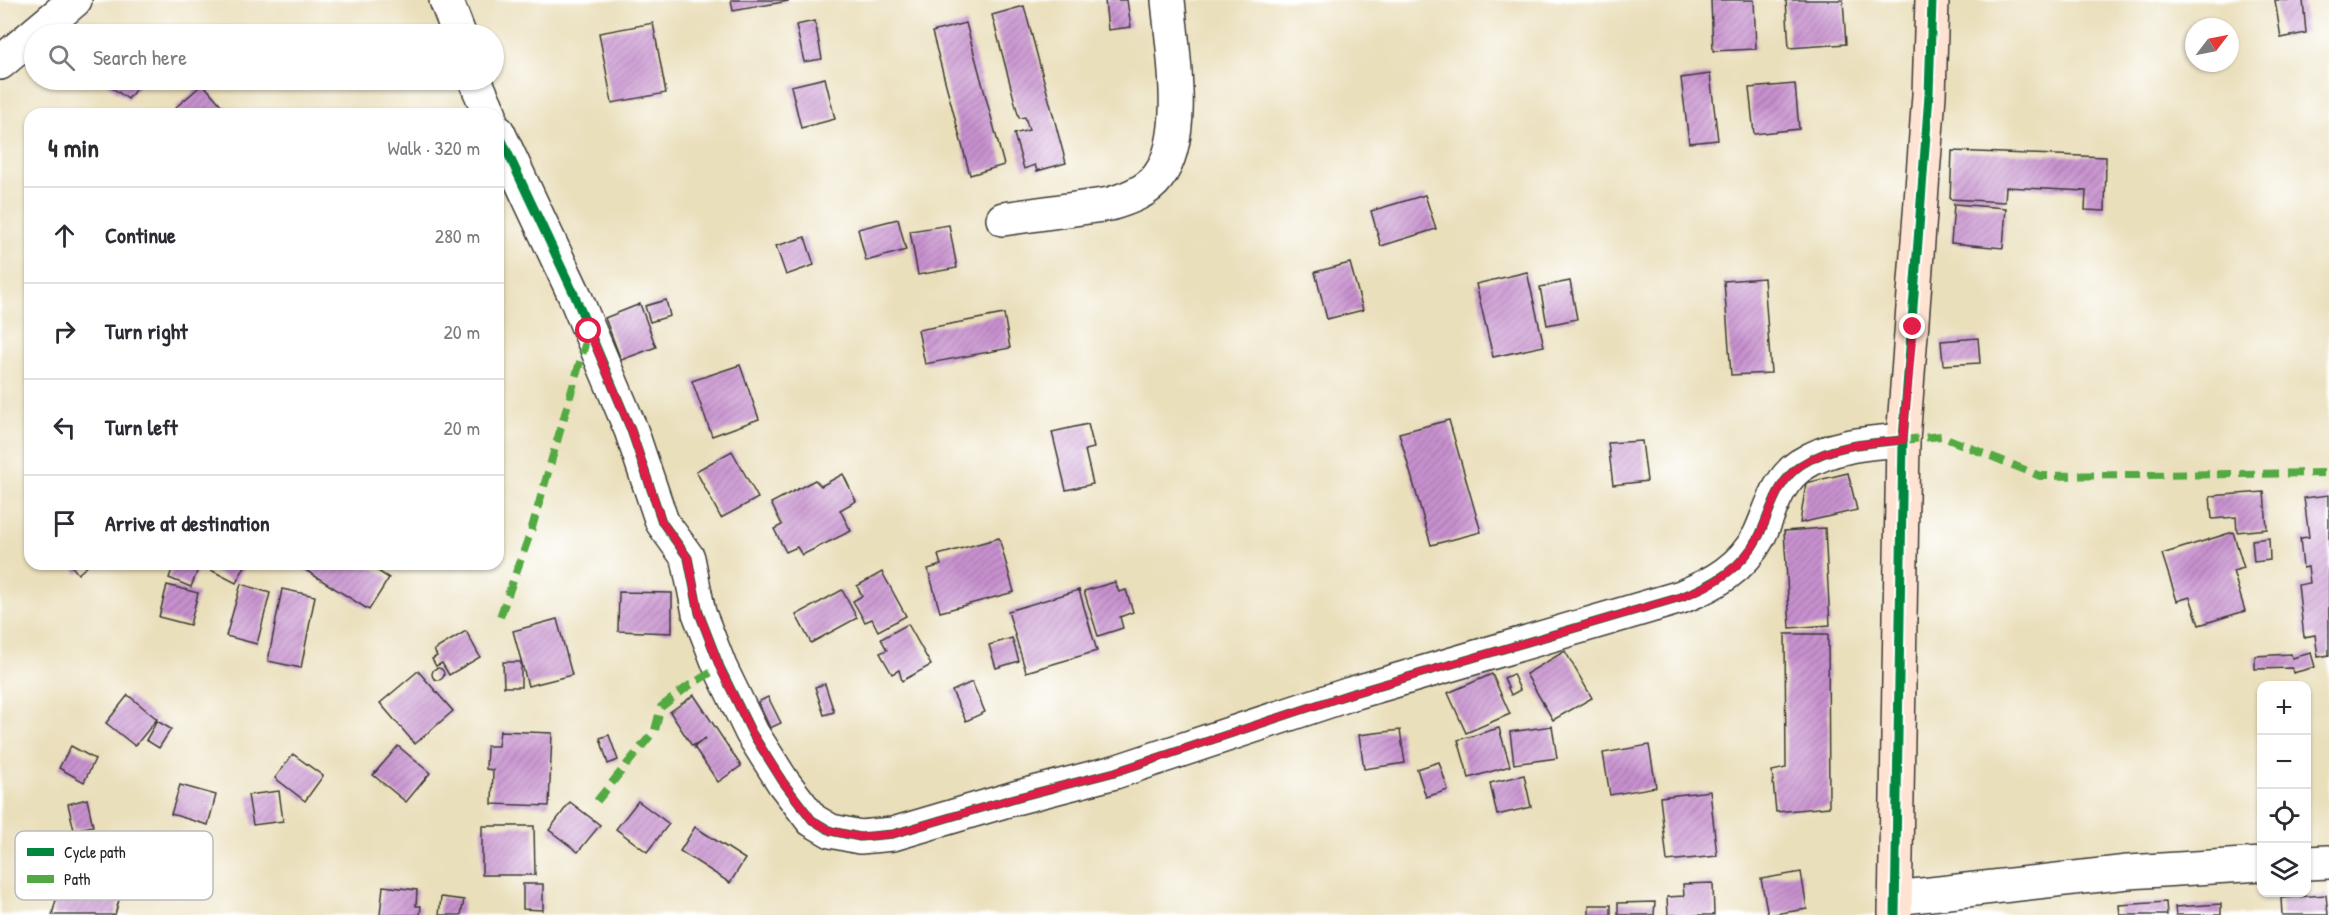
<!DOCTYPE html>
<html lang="en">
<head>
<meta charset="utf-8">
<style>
  body { margin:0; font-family:"Patrick Hand",sans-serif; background:#f2f2f3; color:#2b2b33 }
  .controls { position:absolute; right:18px; bottom:18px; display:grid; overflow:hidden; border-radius:12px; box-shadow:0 2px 4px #0004 }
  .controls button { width:54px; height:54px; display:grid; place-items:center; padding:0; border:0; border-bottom:2px solid #e1e1e2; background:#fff; color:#2b2b33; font:30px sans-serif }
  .compass { position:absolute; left:2185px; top:18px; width:54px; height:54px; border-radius:50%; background:#fff; box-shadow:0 2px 4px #0004; rotate:58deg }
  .stop { position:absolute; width:18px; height:18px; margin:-14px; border:4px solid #e11d48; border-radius:50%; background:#fff }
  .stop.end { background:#e11d48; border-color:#fff; box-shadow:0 2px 6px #0008 }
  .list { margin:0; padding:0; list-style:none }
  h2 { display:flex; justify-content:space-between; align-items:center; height:78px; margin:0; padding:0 24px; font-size:26px }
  h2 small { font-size:20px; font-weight:400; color:#7c7c81 }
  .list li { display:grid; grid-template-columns:39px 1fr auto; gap:18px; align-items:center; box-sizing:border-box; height:96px; padding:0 24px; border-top:2px solid #e1e1e2 }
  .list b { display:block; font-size:22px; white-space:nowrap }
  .list em { font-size:20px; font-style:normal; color:#7c7c81 }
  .icon { flex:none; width:33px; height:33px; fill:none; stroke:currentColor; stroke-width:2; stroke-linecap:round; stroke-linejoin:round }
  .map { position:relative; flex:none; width:2329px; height:915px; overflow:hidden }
  .search { position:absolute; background:#fff; box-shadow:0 2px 4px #0004; left:24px; top:24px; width:480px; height:66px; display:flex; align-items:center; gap:15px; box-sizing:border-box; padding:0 21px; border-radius:33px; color:#7c7c81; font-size:22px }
  .panel { position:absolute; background:#fff; box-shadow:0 2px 4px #0004; left:24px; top:108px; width:480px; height:462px; border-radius:18px }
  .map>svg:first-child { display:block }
</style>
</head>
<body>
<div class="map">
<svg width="2329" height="915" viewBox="0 0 2329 915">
  <defs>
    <pattern id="building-hatch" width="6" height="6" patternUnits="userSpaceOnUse" patternTransform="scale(1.5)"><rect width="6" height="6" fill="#c891cf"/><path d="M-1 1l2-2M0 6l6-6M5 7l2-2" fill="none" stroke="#a276a7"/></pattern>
  </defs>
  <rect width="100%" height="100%" fill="#fff"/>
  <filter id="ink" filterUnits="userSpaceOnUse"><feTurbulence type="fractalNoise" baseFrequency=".0167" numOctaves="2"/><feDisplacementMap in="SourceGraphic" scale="12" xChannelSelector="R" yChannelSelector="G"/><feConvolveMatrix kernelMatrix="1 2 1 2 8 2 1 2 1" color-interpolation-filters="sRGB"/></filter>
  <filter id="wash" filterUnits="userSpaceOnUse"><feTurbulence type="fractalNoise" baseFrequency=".008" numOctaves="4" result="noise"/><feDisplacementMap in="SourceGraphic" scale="24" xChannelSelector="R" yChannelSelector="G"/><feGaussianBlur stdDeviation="1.35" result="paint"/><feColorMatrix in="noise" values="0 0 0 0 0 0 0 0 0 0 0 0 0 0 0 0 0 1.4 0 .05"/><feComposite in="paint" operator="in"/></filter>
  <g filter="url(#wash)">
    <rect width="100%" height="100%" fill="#eadfbb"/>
    <g id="blocks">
      <g fill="url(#building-hatch)">
        <polygon points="731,0 788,0 788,1 733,11"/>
        <polygon points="1105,0 1127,0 1131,27 1108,30"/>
        <polygon points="1711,0 1754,0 1756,49 1713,51"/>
        <polygon points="1786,0 1843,0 1846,44 1789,48"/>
        <polygon points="2275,0 2303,0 2306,33 2281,38"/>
        <polygon points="1024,6 1066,163 1037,171 1035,165 1024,169 1014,134 1029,130 1025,117 1019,118 992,15"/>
        <polygon points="815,21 822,59 804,62 796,25"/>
        <polygon points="653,23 666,93 612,103 599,33"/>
        <polygon points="966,23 1004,165 970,175 932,32"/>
        <polygon points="1710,74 1718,140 1689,143 1681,78"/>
        <polygon points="825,78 835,119 801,128 791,86"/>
        <polygon points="101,80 143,80 128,99"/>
        <polygon points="203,84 229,114 181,114 176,107"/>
        <polygon points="1795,84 1799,129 1754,134 1749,88"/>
        <polygon points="1952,151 2106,157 2105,211 2085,210 2086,191 2006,187 2005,202 1950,199"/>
        <polygon points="1425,195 1436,229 1381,246 1371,211"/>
        <polygon points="1954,204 2006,208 2003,248 1951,243"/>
        <polygon points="898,219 906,250 866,261 858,229"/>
        <polygon points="949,225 957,268 918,275 910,231"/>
        <polygon points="805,237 814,265 786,275 776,246"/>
        <polygon points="1350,263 1363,310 1327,319 1315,272"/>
        <polygon points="1527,272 1544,346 1493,357 1476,284"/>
        <polygon points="1764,278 1771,373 1731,375 1724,281"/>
        <polygon points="1570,281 1577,319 1547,325 1540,287"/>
        <polygon points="666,300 670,316 650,322 645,306"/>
        <polygon points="640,304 656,347 621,360 605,318"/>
        <polygon points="1004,314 1010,348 925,364 918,330"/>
        <polygon points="1978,338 1980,363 1943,365 1941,341"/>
        <polygon points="740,365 759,419 712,436 692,381"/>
        <polygon points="1449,420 1481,532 1431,545 1399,433"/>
        <polygon points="1088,424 1094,448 1085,450 1093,484 1066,490 1052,432"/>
        <polygon points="1642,441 1647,481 1613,485 1608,443"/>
        <polygon points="732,451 758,498 721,518 696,471"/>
        <polygon points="1848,473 1857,510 1800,523 1806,483"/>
        <polygon points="843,474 856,501 840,510 851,531 802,555 797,547 786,552 774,529 782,525 771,503 815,480 821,486"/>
        <polygon points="2264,492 2267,529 2237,532 2236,517 2212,519 2210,496"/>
        <polygon points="2329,495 2329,655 2318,657 2315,635 2304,637 2298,585 2310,583 2308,567 2303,568 2300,538 2309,537 2304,498"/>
        <polygon points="1825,528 1830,625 1790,628 1784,531"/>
        <polygon points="2233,532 2244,568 2233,571 2245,611 2199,625 2190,597 2177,601 2162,554"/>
        <polygon points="999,538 1014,592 940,612 928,569 941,565 938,555"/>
        <polygon points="2269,538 2270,560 2254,562 2252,540"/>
        <polygon points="70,564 90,564 78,574"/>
        <polygon points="174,564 185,564 198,569 191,587 169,578"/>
        <polygon points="205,564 246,564 236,583 203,566"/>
        <polygon points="304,564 367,564 389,578 369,610 302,568"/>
        <polygon points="882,572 906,616 878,631 872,619 865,622 853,601 862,596 857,586"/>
        <polygon points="1115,582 1119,592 1126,590 1133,612 1120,617 1123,628 1098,636 1084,591"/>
        <polygon points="241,584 270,593 257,644 226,636"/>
        <polygon points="167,585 198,593 190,625 159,617"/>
        <polygon points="282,589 315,596 301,668 268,661"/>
        <polygon points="842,590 857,618 811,643 796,615"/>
        <polygon points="1079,590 1097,651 1026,672 1008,611"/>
        <polygon points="619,592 672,593 672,633 618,631"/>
        <polygon points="557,619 572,675 528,686 513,631"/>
        <polygon points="908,624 931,665 902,681 899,670 892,674 880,653 887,650 881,639"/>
        <polygon points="466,631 480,657 449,675 442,663 436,666 432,659 437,656 434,650"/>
        <polygon points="1785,634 1828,634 1829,807 1776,812 1772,771 1786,768"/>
        <polygon points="1012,638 1019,661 996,668 989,645"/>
        <polygon points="1565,651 1592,698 1553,720 1526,674"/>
        <polygon points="2311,653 2315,667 2293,673 2292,668 2255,669 2255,656 2291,654 2292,658"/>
        <polygon points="503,662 521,662 521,687 504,687"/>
        <circle cx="438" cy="674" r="6"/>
        <polygon points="418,671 453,711 415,744 380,703"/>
        <polygon points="1492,674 1510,714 1466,733 1448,693"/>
        <polygon points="1513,674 1520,690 1511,695 1504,678"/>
        <polygon points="972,682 985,712 966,721 952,691"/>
        <polygon points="825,684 834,712 824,715 815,687"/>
        <polygon points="128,695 157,719 135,746 106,723"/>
        <polygon points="694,695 741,766 718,782 694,747 706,738 692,746 670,712"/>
        <polygon points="768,697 781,723 770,728 758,702"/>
        <polygon points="157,721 171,729 159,748 146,740"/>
        <polygon points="1552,726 1557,758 1514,764 1510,732"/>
        <polygon points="1499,728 1510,766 1469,778 1458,740"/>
        <polygon points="1400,730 1405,763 1364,769 1359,735"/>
        <polygon points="500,731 552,733 549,806 492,804 493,770 486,769 487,746 498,746"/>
        <polygon points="609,735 618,760 608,764 600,738"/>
        <polygon points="1649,745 1656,787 1610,795 1603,753"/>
        <polygon points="71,746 95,759 84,782 59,768"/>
        <polygon points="398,746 430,773 406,802 373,775"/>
        <polygon points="293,754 323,776 305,801 275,778"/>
        <polygon points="1439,762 1448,790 1426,797 1417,769"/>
        <polygon points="1524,775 1531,807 1497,815 1490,783"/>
        <polygon points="180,785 216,795 208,825 171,814"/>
        <polygon points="279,791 283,821 253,825 248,795"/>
        <polygon points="1710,791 1717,856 1667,861 1660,797"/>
        <polygon points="87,799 93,826 74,830 68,804"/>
        <polygon points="638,801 669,824 647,852 616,829"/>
        <polygon points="570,802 600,825 578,852 549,830"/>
        <polygon points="482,826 534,826 535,875 482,875"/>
        <polygon points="695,827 745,859 730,883 680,851"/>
        <polygon points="78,848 129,862 115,915 52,915 58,892 67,894"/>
        <polygon points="1801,872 1807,909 1768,915 1761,879"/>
        <polygon points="1713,883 1714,915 1668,915 1667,897 1684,896 1683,884"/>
        <polygon points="523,884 543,884 543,910 523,909"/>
        <polygon points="383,886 417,890 416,906 421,906 420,915 380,915"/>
        <polygon points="2326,895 2328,915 2282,915 2281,898"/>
        <polygon points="441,897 464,900 461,915 439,915"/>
        <polygon points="1655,902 1654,915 1618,915 1618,903"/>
        <polygon points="2166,902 2167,915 2120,915 2119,905"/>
        <polygon points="2221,904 2221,915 2176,915 2175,907"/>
        <rect x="1589" y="905" width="22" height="10"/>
      </g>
    </g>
  </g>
  <g filter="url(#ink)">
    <use href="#blocks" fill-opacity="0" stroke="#3b3934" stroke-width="1.5"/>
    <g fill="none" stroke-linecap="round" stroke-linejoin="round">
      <defs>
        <g id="street">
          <polyline points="446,0 459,34"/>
          <polyline points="0,63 75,0"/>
          <polyline points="475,80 490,114"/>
          <path d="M498,132l76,162 57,136 31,92 26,36 11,55 21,54 32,66 31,49 29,38 19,11 29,6 33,-3 122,-36 100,-26 235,-78 331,-97c33,-13 61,-29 78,-61 12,-25 17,-54 42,-71 31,-20 66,-22 102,-25"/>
          <path d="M1003,219l107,-15c17,-5 37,-12 48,-27 31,-40 14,-129 10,-177"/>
          <polyline points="2306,863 2329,862"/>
          <polyline points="1895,898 2128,872 2262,864"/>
        </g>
        <polyline id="secondary" points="1895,915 1903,440 1929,95 1932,0"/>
      </defs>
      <use href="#street" stroke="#3b3934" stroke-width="36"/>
      <use href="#secondary" stroke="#3b3934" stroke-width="36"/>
      <use href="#street" stroke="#fff" stroke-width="33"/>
      <use href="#secondary" stroke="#fee3d2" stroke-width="33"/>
      <g stroke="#52a943" stroke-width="8" stroke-dasharray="15 8" stroke-linecap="butt">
        <polyline points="1903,440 1941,436 2040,476 2329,473"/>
        <polyline points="500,617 531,531 589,331"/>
        <polyline points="597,801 655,730 661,707 687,687 720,667"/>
      </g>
      <defs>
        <g id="cycleway">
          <path d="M498,132l76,162 57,136 31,92 26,36 11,55 21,54 32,66 31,49 29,38 19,11 29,6 33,-3 122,-36 100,-26 235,-78 331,-97c33,-13 61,-29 78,-61 12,-25 17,-54 42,-71 31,-20 66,-22 102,-25"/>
          <polyline points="1895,915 1903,440 1929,95 1932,0"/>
        </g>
      </defs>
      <use href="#cycleway" stroke="#fff" stroke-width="13"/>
      <use href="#cycleway" stroke="#00873e" stroke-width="9"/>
    </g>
  </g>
  <g fill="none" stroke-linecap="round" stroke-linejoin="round" filter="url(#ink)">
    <path stroke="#e11d48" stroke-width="8" d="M589,331l42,99 31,92 26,36 11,55 21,55 32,65 31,49 29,38 19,11 29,6 33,-3 122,-36 100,-26 235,-78 331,-97c33,-12 61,-29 78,-61 12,-25 17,-54 42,-71 31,-20 66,-22 102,-25l10,-113"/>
  </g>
  <rect x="15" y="831" width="198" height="69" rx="9" fill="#fff" stroke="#bbb" stroke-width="1.5"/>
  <rect x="27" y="848" width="27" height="8" fill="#00873e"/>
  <rect x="27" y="875" width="27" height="8" fill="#52a943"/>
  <g font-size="16" fill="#1c1c1c">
    <text x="64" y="858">Cycle path</text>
    <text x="64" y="885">Path</text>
  </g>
</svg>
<div class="controls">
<button>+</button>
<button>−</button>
<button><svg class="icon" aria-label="locate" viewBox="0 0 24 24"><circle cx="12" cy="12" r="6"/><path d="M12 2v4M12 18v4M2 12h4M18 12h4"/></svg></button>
<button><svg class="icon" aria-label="layers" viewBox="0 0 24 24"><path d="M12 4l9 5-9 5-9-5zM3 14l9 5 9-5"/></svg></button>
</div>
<svg class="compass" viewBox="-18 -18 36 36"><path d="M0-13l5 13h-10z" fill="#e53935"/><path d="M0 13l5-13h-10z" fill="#7c7c81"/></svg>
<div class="stop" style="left:589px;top:331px"></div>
<div class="stop end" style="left:1913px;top:327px"></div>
<div class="search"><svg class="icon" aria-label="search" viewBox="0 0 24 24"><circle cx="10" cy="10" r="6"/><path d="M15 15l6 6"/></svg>Search here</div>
<section class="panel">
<h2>4 min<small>Walk · 320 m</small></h2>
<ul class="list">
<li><svg class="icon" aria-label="ahead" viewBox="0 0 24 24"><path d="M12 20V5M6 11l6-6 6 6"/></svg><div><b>Continue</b></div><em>280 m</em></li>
<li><svg class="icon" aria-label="right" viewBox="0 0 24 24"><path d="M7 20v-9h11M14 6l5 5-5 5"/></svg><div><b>Turn right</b></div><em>20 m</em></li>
<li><svg class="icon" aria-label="left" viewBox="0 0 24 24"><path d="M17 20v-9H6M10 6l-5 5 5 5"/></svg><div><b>Turn left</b></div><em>20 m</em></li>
<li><svg class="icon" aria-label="arrive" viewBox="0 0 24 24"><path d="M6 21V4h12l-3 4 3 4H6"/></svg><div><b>Arrive at destination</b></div></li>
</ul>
</section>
</div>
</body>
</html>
